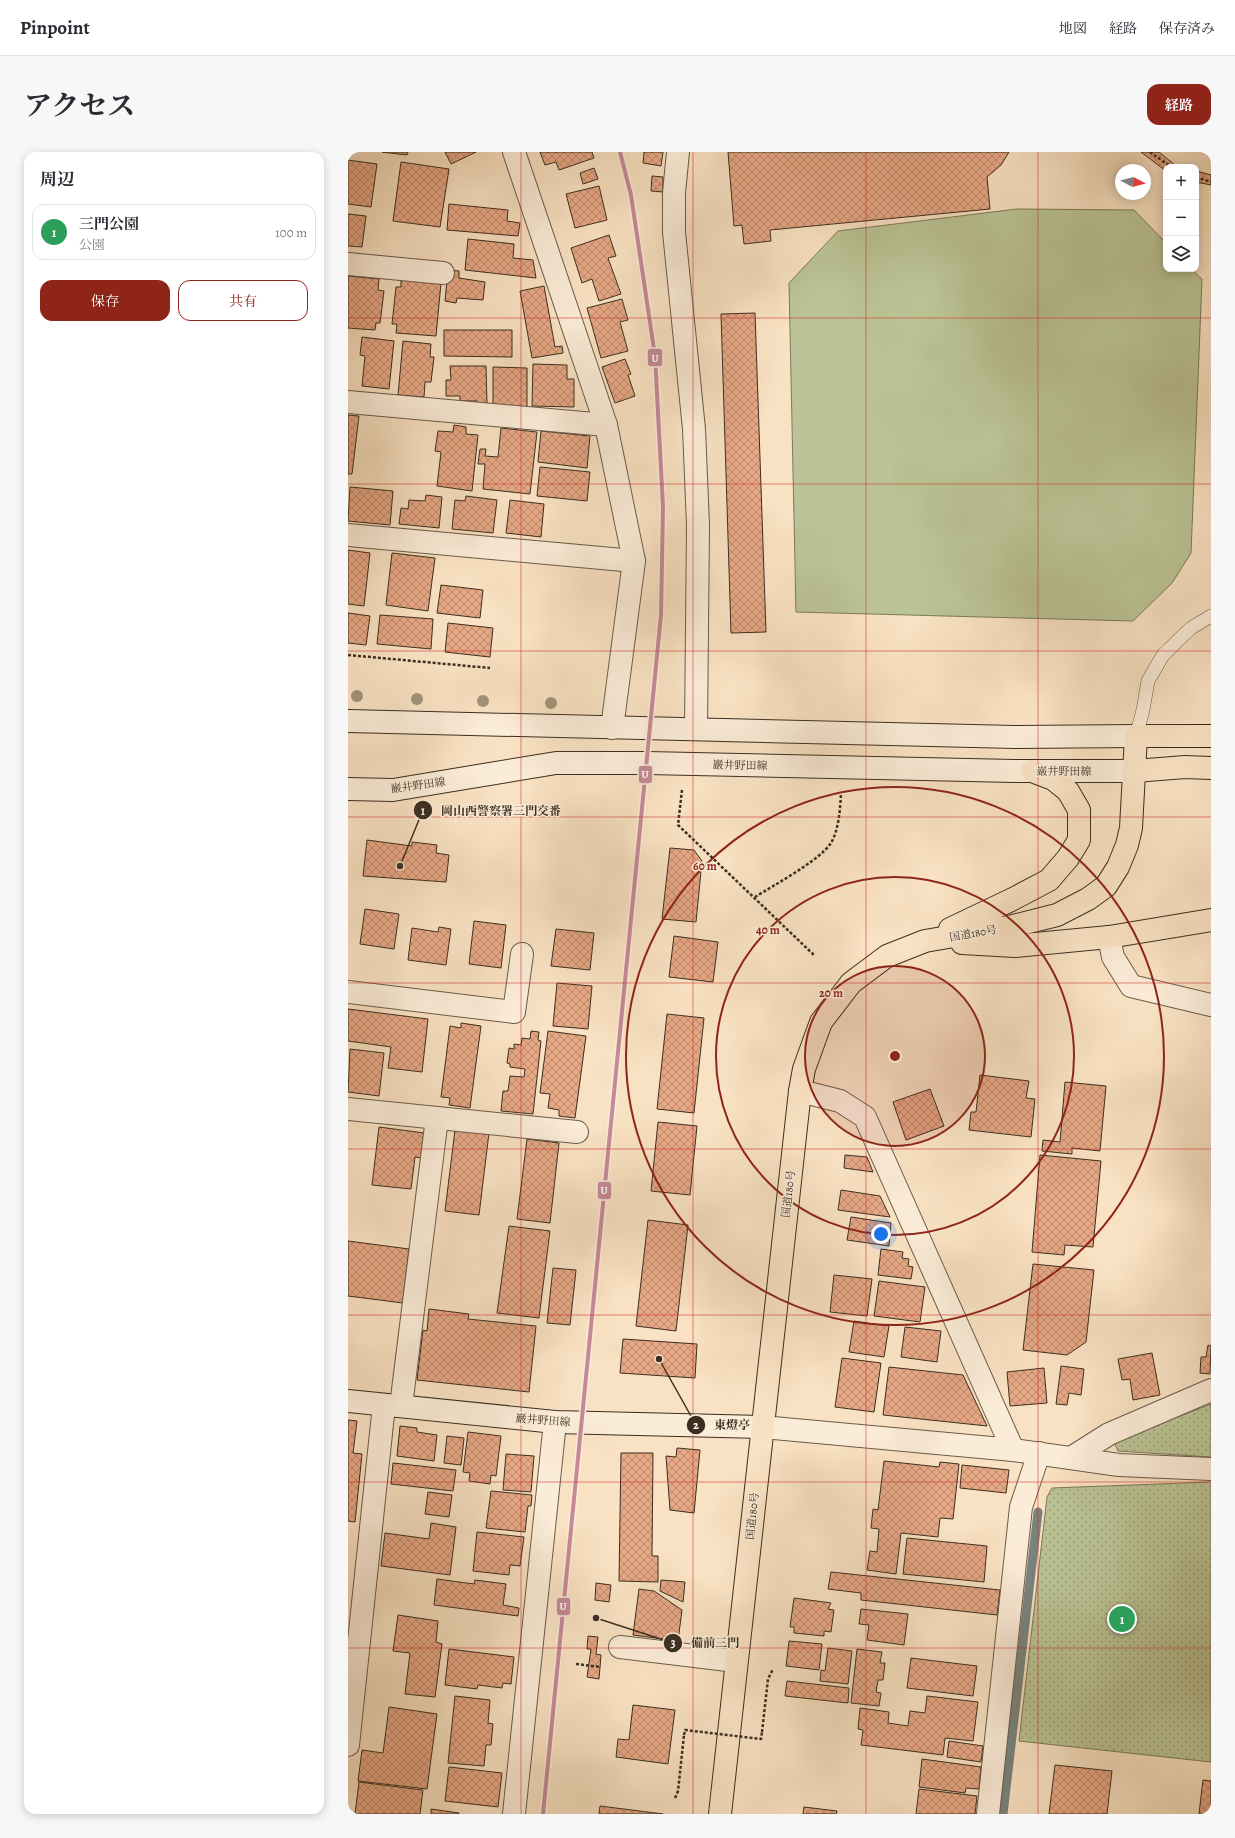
<!DOCTYPE html>
<html lang="ja">
<head>
<meta charset="utf-8">
<style>
  body { margin:0; font-family:Alegreya,"Noto Serif JP",serif; background:#f7f7f7; color:#2b2b33 }
  .controls { position:absolute; right:12px; top:12px; display:grid; overflow:hidden; border-radius:8px; box-shadow:0 2px 10px #0003 }
  .controls button { width:36px; height:36px; display:grid; place-items:center; padding:0; border:0; border-bottom:1px solid #e1e1e2; background:#fff; color:#2b2b33; font:20px sans-serif }
  .compass { position:absolute; left:767px; top:12px; width:36px; height:36px; border-radius:50%; background:#fff; box-shadow:0 2px 10px #0003; rotate:97deg }
  .you { position:absolute; left:533px; top:1082px; width:14px; height:14px; margin:-10px; border:3px solid #fff; border-radius:50%; background:#1a73e8; box-shadow:0 0 0 6px #1a73e833 }
  .badge { display:grid; place-items:center; width:26px; height:26px; border-radius:50%; background:#8f2418; color:#fff; font-size:13px; font-weight:700 }
  .pin { position:absolute; translate:-50% -50%; border:2px solid #fff; box-shadow:0 1px 4px #0006 }
  .list { margin:0; padding:0; list-style:none }
  h2 { display:flex; justify-content:space-between; align-items:center; height:52px; margin:0; padding:0 16px; font-size:17px }
  h2 small { font-size:13px; font-weight:400; color:#7c7c81 }
  .list li { display:grid; grid-template-columns:26px 1fr auto; gap:12px; align-items:center; box-sizing:border-box; height:56px; margin:0 8px 8px; padding:0 8px; border:1px solid #e1e1e2; border-radius:12px }
  .list b { display:block; font-size:15px; white-space:nowrap }
  .list p { margin:0; font-size:13px; white-space:nowrap; color:#7c7c81 }
  .list em { font-size:13px; font-style:normal; color:#7c7c81 }
  .actions { display:flex; gap:8px; padding:12px 16px }
  .actions a { flex:1; padding:9px 0; border:1px solid #8f2418; border-radius:12px; text-align:center; font-size:14px; color:#8f2418 }
  .actions .main { background:#8f2418; color:#fff }
  .icon { flex:none; width:22px; height:22px; fill:none; stroke:currentColor; stroke-width:2; stroke-linecap:round; stroke-linejoin:round }
  .map { position:relative; flex:none; width:863px; height:1662px; overflow:hidden; border-radius:12px }
  header { display:flex; align-items:center; gap:24px; box-sizing:border-box; height:56px; padding:0 20px; background:#fff; border-bottom:1px solid #e1e1e2 }
  header strong { font-size:19px }
  nav { display:flex; gap:22px; margin-inline-start:auto; font-size:14px }
  .intro { display:flex; align-items:center; justify-content:space-between; box-sizing:border-box; height:96px; padding:0 24px }
  h1 { margin:0; font-size:28px }
  .button { padding:10px 18px; border-radius:12px; background:#8f2418; color:#fff; font-size:14px; font-weight:700 }
  main { display:flex; gap:24px; padding:0 24px }
  aside { flex:1; background:#fff; border-radius:12px; box-shadow:0 2px 10px #0003 }
  .map>svg:first-child { display:block }
</style>
</head>
<body>
<header>
<strong>Pinpoint</strong>
<nav><a>地図</a><a>経路</a><a>保存済み</a></nav>
</header>
<div class="intro"><h1>アクセス</h1><a class="button">経路</a></div>
<main>
<aside>
<h2>周辺<small></small></h2>
<ul class="list">
<li><span class="badge" style="background:#2e9e5b">1</span><div><b>三門公園</b><p>公園</p></div><em>100 m</em></li>
</ul>
<div class="actions"><a class="main">保存</a><a>共有</a></div>
</aside>
<div class="map">
<svg width="863" height="1662" viewBox="0 0 863 1662">
  <defs>
    <pattern id="park-dots" width="8" height="8" patternUnits="userSpaceOnUse"><rect width="8" height="8" fill="#bbc496"/><path d="M2 2h.1M6 6h.1" fill="none" stroke="#99a07a" stroke-width="1.8" stroke-linecap="round"/></pattern>
    <pattern id="building-cross-hatch" width="8" height="8" patternUnits="userSpaceOnUse"><rect width="8" height="8" fill="#e7a885"/><path d="M0 0l8 8M0 8l8-8" fill="none" stroke="#bc896c"/></pattern>
  </defs>
  <rect width="100%" height="100%" fill="#f9e2c3"/>
  <filter id="stains"><feTurbulence type="fractalNoise" baseFrequency=".005" numOctaves="4"/><feColorMatrix values="0 0 0 0 .2 0 0 0 0 .09 0 0 0 0 .02 0 0 0 .5 -.17"/></filter>
  <radialGradient id="worn" r=".72"><stop offset=".6" stop-color="#630" stop-opacity="0"/><stop offset="1" stop-color="#630" stop-opacity=".3"/></radialGradient>
  <polygon fill="#bbc496" stroke="#7b795b" points="669,57 786,58 818,91 818,117 843,117 854,127 843,401 824,431 785,469 448,460 441,131 490,79"/>
  <g fill="url(#park-dots)" stroke="#7b795b">
    <polygon points="863,1252 863,1305 770,1299 766,1290"/>
    <polygon points="863,1330 863,1610 671,1589 699,1345 704,1336"/>
  </g>
  <g fill="none" stroke-linecap="round" stroke-linejoin="round">
    <polyline stroke="#79837e" stroke-width="9" points="655,1662 690,1360"/>
  </g>
  <g fill="url(#building-cross-hatch)" stroke="#3b2e20">
    <polygon points="34,0 60,0 59,3"/>
    <polygon points="97,0 128,0 103,12"/>
    <polygon points="192,0 244,0 246,6 211,18 208,10 197,13"/>
    <polygon points="296,0 315,0 313,14 295,11"/>
    <polygon points="380,0 661,0 653,13 639,25 642,57 422,78 423,89 396,92 394,73 386,74"/>
    <polygon points="793,0 811,0 828,14 833,15 818,15 818,19"/>
    <polygon points="0,8 29,12 23,55 0,52"/>
    <polygon points="53,10 101,17 92,75 45,69"/>
    <polygon points="246,16 250,27 235,32 232,21"/>
    <polygon points="848,19 863,23 863,33 848,30"/>
    <polygon points="304,24 315,25 315,40 303,39"/>
    <polygon points="251,34 259,68 227,76 218,42"/>
    <polygon points="101,52 160,58 159,69 172,71 170,84 99,78"/>
    <polygon points="0,62 18,64 14,95 0,94"/>
    <polygon points="261,83 268,104 260,106 273,142 251,149 244,127 234,131 223,96"/>
    <polygon points="120,87 166,92 165,106 185,108 188,126 117,118"/>
    <polygon points="100,118 111,119 111,126 137,130 135,148 109,146 108,151 97,149"/>
    <polygon points="0,124 31,127 30,138 36,139 32,171 28,171 27,178 0,176"/>
    <polygon points="53,127 93,131 88,184 48,181 49,172 44,172 48,135 53,135"/>
    <polygon points="196,134 207,195 214,194 215,201 184,206 172,139"/>
    <polygon points="274,147 280,168 272,170 280,199 253,206 239,156"/>
    <polygon points="407,161 418,480 383,481 373,162"/>
    <polygon points="96,178 164,178 164,205 96,204"/>
    <polygon points="14,185 46,189 41,237 14,234 17,204 12,203"/>
    <polygon points="55,189 83,192 82,205 86,205 83,230 77,230 76,245 50,243"/>
    <polygon points="277,207 283,222 280,223 287,244 267,251 254,215"/>
    <polygon points="185,212 219,213 219,227 226,227 226,255 184,254"/>
    <polygon points="102,214 138,214 139,252 129,252 129,249 112,249 112,244 98,244 98,228 103,228"/>
    <polygon points="145,215 179,216 179,256 145,256"/>
    <polygon points="0,263 11,264 4,322 0,322"/>
    <polygon points="106,273 118,275 118,282 130,283 124,339 89,334 93,300 87,299 90,279 105,280"/>
    <polygon points="153,276 189,280 182,342 135,337 137,312 130,312 132,297 138,297 137,304 150,305"/>
    <polygon points="193,279 242,284 239,316 190,310"/>
    <polygon points="192,315 242,320 239,349 189,344"/>
    <polygon points="2,335 45,339 42,373 0,369"/>
    <polygon points="78,343 94,345 91,376 51,372 53,356 60,357 61,348 77,349"/>
    <polygon points="118,344 149,348 145,381 104,377 107,348 117,349"/>
    <polygon points="162,348 196,352 193,385 158,381"/>
    <polygon points="0,398 22,401 16,454 0,452"/>
    <polygon points="44,401 87,406 80,459 38,453"/>
    <polygon points="93,433 135,438 132,466 89,461"/>
    <polygon points="0,461 22,464 18,493 0,491"/>
    <polygon points="32,463 85,467 83,497 29,492"/>
    <polygon points="100,471 145,476 142,505 97,500"/>
    <polygon points="19,688 64,694 64,690 89,693 88,701 101,703 98,730 15,724"/>
    <polygon points="322,696 346,698 354,709 348,770 314,767"/>
    <polygon points="17,757 51,762 46,797 12,792"/>
    <polygon points="126,769 158,773 153,816 121,812"/>
    <polygon points="91,775 103,777 98,813 60,808 64,776 90,780"/>
    <polygon points="208,777 246,781 242,818 203,814"/>
    <polygon points="326,784 370,790 365,830 321,825"/>
    <polygon points="209,831 244,834 240,877 205,874"/>
    <polygon points="0,857 80,867 74,920 40,916 43,895 0,889"/>
    <polygon points="319,862 356,866 346,961 309,957"/>
    <polygon points="113,871 133,874 122,956 101,953 102,946 93,945 102,874 113,876"/>
    <polygon points="183,879 191,880 190,888 193,889 185,962 153,959 155,939 160,939 162,924 176,925 177,917 162,915 162,912 159,911 161,896 166,897 166,892 173,893 174,886 182,887"/>
    <polygon points="200,879 238,884 227,966 211,964 211,958 200,956 202,942 192,941"/>
    <polygon points="2,897 36,901 31,944 0,940"/>
    <polygon points="632,923 681,929 678,946 687,947 683,985 621,978 623,960 628,960"/>
    <polygon points="717,930 758,934 752,999 724,996 724,1002 694,999 695,988 712,990"/>
    <polygon points="582,937 596,974 558,988 545,950"/>
    <polygon points="310,970 349,974 342,1043 303,1039"/>
    <polygon points="31,975 76,981 73,1006 67,1005 63,1037 24,1033"/>
    <polygon points="107,978 141,981 131,1063 97,1059"/>
    <polygon points="179,987 211,991 202,1071 169,1067"/>
    <polygon points="497,1003 519,1005 525,1020 496,1016"/>
    <polygon points="692,1003 753,1009 745,1095 717,1093 716,1103 684,1100"/>
    <polygon points="493,1038 532,1044 542,1065 490,1058"/>
    <polygon points="503,1065 543,1071 541,1094 499,1088"/>
    <polygon points="300,1068 340,1073 328,1179 288,1174"/>
    <polygon points="161,1074 202,1079 191,1166 149,1161"/>
    <polygon points="0,1089 61,1097 55,1151 0,1144"/>
    <polygon points="533,1097 555,1100 554,1106 561,1107 560,1114 565,1115 563,1127 530,1123"/>
    <polygon points="685,1112 746,1118 738,1190 719,1203 675,1198"/>
    <polygon points="205,1116 228,1118 222,1173 199,1171"/>
    <polygon points="486,1123 524,1127 519,1164 482,1160"/>
    <polygon points="531,1129 577,1135 572,1170 526,1164"/>
    <polygon points="81,1157 121,1162 120,1167 188,1174 181,1240 69,1228 75,1178 79,1179"/>
    <polygon points="506,1169 541,1174 536,1205 501,1200"/>
    <polygon points="557,1175 593,1179 589,1210 553,1205"/>
    <polygon points="275,1187 349,1192 347,1226 272,1221"/>
    <polygon points="860,1193 863,1194 862,1222 852,1221 853,1205 858,1205"/>
    <polygon points="804,1201 812,1243 785,1248 782,1227 774,1228 770,1207"/>
    <polygon points="494,1206 533,1211 526,1260 487,1255"/>
    <polygon points="713,1214 736,1217 733,1243 721,1241 719,1253 708,1252"/>
    <polygon points="541,1215 615,1223 639,1274 535,1263"/>
    <polygon points="696,1216 699,1251 662,1254 659,1220"/>
    <polygon points="0,1268 9,1269 5,1301 14,1302 7,1370 0,1369"/>
    <polygon points="52,1274 69,1276 69,1280 89,1283 86,1309 49,1304"/>
    <polygon points="120,1280 153,1284 148,1324 143,1323 142,1332 121,1329 122,1321 115,1320"/>
    <polygon points="99,1284 116,1286 113,1313 96,1311"/>
    <polygon points="329,1296 352,1298 346,1361 322,1358 318,1304 328,1305"/>
    <polygon points="273,1301 305,1301 304,1404 310,1404 310,1430 271,1429"/>
    <polygon points="158,1302 186,1304 183,1340 155,1338"/>
    <polygon points="536,1309 591,1315 592,1310 611,1312 605,1367 592,1366 590,1385 553,1381 548,1422 519,1418 522,1399 529,1400 531,1377 523,1376 525,1357 530,1358"/>
    <polygon points="45,1311 108,1318 105,1339 43,1332"/>
    <polygon points="614,1313 661,1318 658,1341 612,1336"/>
    <polygon points="143,1339 184,1343 183,1354 180,1354 177,1380 138,1376"/>
    <polygon points="80,1340 104,1343 101,1365 77,1362"/>
    <polygon points="83,1371 108,1375 102,1423 33,1414 37,1381 81,1387"/>
    <polygon points="129,1380 176,1385 172,1414 162,1413 161,1423 125,1419"/>
    <polygon points="559,1386 639,1394 636,1430 555,1422"/>
    <polygon points="483,1420 652,1438 649,1463 513,1448 513,1441 480,1437"/>
    <polygon points="89,1427 126,1432 127,1428 158,1432 155,1453 171,1456 170,1464 86,1453"/>
    <polygon points="313,1428 337,1430 335,1450 312,1439"/>
    <polygon points="248,1431 263,1433 261,1450 247,1448"/>
    <polygon points="291,1437 306,1439 334,1458 330,1489 285,1483"/>
    <polygon points="446,1446 483,1451 480,1457 486,1458 483,1480 476,1479 476,1484 446,1481 446,1475 442,1475"/>
    <polygon points="513,1457 560,1462 556,1493 519,1488 521,1473 511,1472"/>
    <polygon points="50,1463 90,1469 88,1490 94,1492 87,1545 57,1542 62,1501 45,1499"/>
    <polygon points="240,1484 250,1485 248,1502 253,1503 251,1527 239,1525 243,1497 239,1497"/>
    <polygon points="441,1489 474,1492 471,1518 438,1514"/>
    <polygon points="480,1496 504,1499 500,1532 472,1529 473,1518 477,1519"/>
    <polygon points="101,1497 166,1505 163,1532 155,1531 154,1536 130,1533 129,1537 97,1533"/>
    <polygon points="509,1497 534,1500 532,1511 537,1511 535,1528 530,1528 528,1540 533,1541 531,1554 503,1551"/>
    <polygon points="563,1506 629,1514 625,1544 559,1536"/>
    <polygon points="439,1529 501,1536 500,1551 437,1544"/>
    <polygon points="107,1544 142,1548 140,1571 145,1572 143,1593 138,1593 136,1614 100,1611"/>
    <polygon points="579,1544 630,1550 625,1589 597,1586 595,1603 513,1593 515,1578 510,1577 512,1556 541,1560 540,1571 560,1574 562,1559 577,1561"/>
    <polygon points="285,1553 327,1558 320,1612 268,1605 270,1587 281,1588"/>
    <polygon points="41,1555 89,1562 79,1637 10,1629 14,1598 35,1601"/>
    <polygon points="601,1589 635,1594 633,1610 599,1605"/>
    <polygon points="574,1607 633,1615 631,1637 618,1636 617,1641 571,1635"/>
    <polygon points="707,1613 764,1619 759,1662 701,1662"/>
    <polygon points="101,1615 154,1621 150,1655 97,1649"/>
    <polygon points="855,1628 863,1629 863,1662 851,1662"/>
    <polygon points="11,1630 75,1638 72,1662 7,1662"/>
    <polygon points="571,1637 629,1644 627,1662 568,1662"/>
    <polygon points="252,1654 315,1662 251,1662"/>
    <polygon points="456,1655 489,1659 488,1662 455,1662"/>
    <polygon points="83,1657 111,1661 111,1662 83,1662"/>
  </g>
  <g fill="none" stroke-linecap="round" stroke-linejoin="round">
    <defs>
      <polyline id="lane" points="788,584 795,558 800,529 815,503 843,476 863,464"/>
      <g id="street">
        <polyline points="166,0 258,273 286,409 264,576"/>
        <polyline points="330,0 326,41 326,80 346,277 350,373 348,576"/>
        <polyline points="0,112 95,121"/>
        <polyline points="0,250 258,273"/>
        <polyline points="0,383 286,409"/>
        <polyline points="761,785 765,805 783,834 863,853"/>
        <polyline points="0,840 166,860 174,802"/>
        <polyline points="452,939 492,949 517,965 665,1298"/>
        <polyline points="0,957 229,980"/>
        <polyline points="53,1254 89,966"/>
        <polyline points="414,1275 665,1298 771,1313 863,1317"/>
        <polyline points="723,1306 761,1282 863,1238"/>
        <polyline points="272,1495 388,1509"/>
        <polyline points="0,1593 36,1253"/>
        <polyline points="166,1662 207,1270"/>
        <polyline points="640,1662 673,1355 691,1301"/>
      </g>
      <g id="secondary">
        <polyline points="0,569 667,585 788,584"/>
        <polyline points="0,637 45,638 208,611 299,611 666,619 787,619"/>
        <polyline points="0,1249 207,1270 414,1275"/>
      </g>
      <g id="highway">
        <polyline points="787,619 837,615 863,616"/>
        <polyline points="602,777 665,747 701,728 720,706 731,688 731,658 720,639 705,627 684,619"/>
        <polyline points="614,791 667,794 761,785 863,768"/>
        <polyline points="372,1662 452,939 456,917 473,870 503,831 539,804 577,789 665,774 709,763 740,747 758,734 770,715 779,693 783,676 788,584 863,584"/>
      </g>
    </defs>
    <use href="#lane" stroke="#6a5b49" stroke-width="14"/>
    <use href="#street" stroke="#6a5b49" stroke-width="24"/>
    <use href="#secondary" stroke="#3b2e20" stroke-width="24"/>
    <use href="#highway" stroke="#3b2e20" stroke-width="24"/>
    <g stroke="#3b2e20" stroke-width="2.5" stroke-dasharray="3 2" stroke-linecap="butt">
      <polyline points="802,0 823,15"/>
      <polyline points="848,25 863,30"/>
      <polyline points="0,503 142,516"/>
      <polyline points="334,638 330,673 467,804"/>
      <path d="M407,745c19,-12 64,-36 76,-54 8,-14 9,-33 10,-49"/>
      <polyline points="228,1512 253,1515"/>
      <polyline points="414,1580 420,1527 425,1517"/>
      <polyline points="327,1646 330,1639 336,1583"/>
    </g>
    <use href="#lane" stroke="#fbecd8" stroke-width="13"/>
    <use href="#street" stroke="#fbecd8" stroke-width="22"/>
    <use href="#secondary" stroke="#fbecd8" stroke-width="22"/>
    <use href="#highway" stroke="#f9e2c3" stroke-width="22"/>
    <polyline stroke="#3b2e20" stroke-width="2.5" stroke-dasharray="3 2" stroke-linecap="butt" points="336,1583 337,1578 413,1587 414,1580"/>
    <defs>
      <polyline id="rail-1" points="195,1662 313,463 315,355 307,204 283,43 272,0"/>
    </defs>
    <use href="#rail-1" stroke="#fbecd8" stroke-width="7"/>
    <use href="#rail-1" stroke="#c58a96" stroke-width="4"/>
  </g>
  <g fill="#a2947a">
    <circle cx="9" cy="544" r="6"/>
    <circle cx="69" cy="547" r="6"/>
    <circle cx="135" cy="549" r="6"/>
    <circle cx="203" cy="551" r="6"/>
  </g>
  <path fill="none" stroke="#d62828" stroke-width="1" stroke-opacity="0.55" d="M173,0v1662M345,0v1662M518,0v1662M690,0v1662M0,166h863M0,332h863M0,499h863M0,665h863M0,831h863M0,997h863M0,1163h863M0,1330h863M0,1496h863"/>
  <circle cx="547" cy="904" r="90" fill="#8f2418" fill-opacity=".12"/>
  <g fill="none" stroke="#8f2418" stroke-width="2">
    <circle cx="547" cy="904" r="90"/>
    <circle cx="547" cy="904" r="179"/>
    <circle cx="547" cy="904" r="269"/>
  </g>
  <g text-anchor="middle" stroke-width="3" stroke-linejoin="round" paint-order="stroke">
    <g font-size="11" fill="#3b2e20" stroke="#fbecd8">
      <text transform="translate(392 613) rotate(1)" y="4">巌井野田線</text>
      <text x="716" y="623">巌井野田線</text>
      <text transform="translate(70 633) rotate(-8)" y="4">巌井野田線</text>
      <text transform="translate(625 781) rotate(-10)" y="4">国道180号</text>
      <text transform="translate(440 1042) rotate(-83)" y="4">国道180号</text>
      <text transform="translate(195 1268) rotate(4)" y="4">巌井野田線</text>
      <text transform="translate(404 1364) rotate(-84)" y="4">国道180号</text>
    </g>
  </g>
  <circle cx="547" cy="904" r="6" fill="#8f2418" stroke="#fbecd8" stroke-width="2"/>
  <g font-size="12" text-anchor="middle" font-weight="bold" fill="#8f2418" stroke="#fbecd8" stroke-width="3" stroke-linejoin="round" paint-order="stroke">
    <text x="357" y="718">60 m</text>
    <text x="420" y="782">40 m</text>
    <text x="483" y="845">20 m</text>
  </g>
  <path fill="none" stroke="#3b2e20" stroke-width="1.5" d="M52 714L75 658M311 1207L348 1273M248 1466L325 1491"/>
  <g fill="#3b2e20" stroke="#fbecd8" stroke-width="1.5">
    <circle cx="52" cy="714" r="4"/>
    <circle cx="311" cy="1207" r="4"/>
    <circle cx="248" cy="1466" r="4"/>
    <circle cx="75" cy="658" r="10"/>
    <circle cx="348" cy="1273" r="10"/>
    <circle cx="325" cy="1491" r="10"/>
  </g>
  <g font-size="12" text-anchor="middle" font-weight="bold" fill="#fff">
    <text x="75" y="663">1</text>
    <text x="348" y="1277">2</text>
    <text x="325" y="1495">3</text>
  </g>
  <g font-size="12" text-anchor="middle" font-weight="bold" fill="#3b2e20" stroke="#fbecd8" stroke-width="3" stroke-linejoin="round" paint-order="stroke">
    <text x="153" y="663">岡山西警察署三門交番</text>
    <text x="384" y="1277">東燈亭</text>
    <text x="367" y="1495">備前三門</text>
  </g>
  <g stroke="#fbecd8" stroke-width="1.5">
    <rect x="299" y="196" width="16" height="19" rx="4" fill="#c58a96"/>
    <rect x="290" y="613" width="15" height="19" rx="4" fill="#c58a96"/>
    <rect x="249" y="1029" width="15" height="19" rx="4" fill="#c58a96"/>
    <rect x="208" y="1445" width="15" height="19" rx="4" fill="#c58a96"/>
  </g>
  <g font-size="11" text-anchor="middle" font-weight="bold" fill="#fff">
    <text x="307" y="210">U</text>
    <text x="297" y="626">U</text>
    <text x="256" y="1042">U</text>
    <text x="215" y="1458">U</text>
  </g>
  <rect width="100%" height="100%" filter="url(#stains)"/>
  <rect width="100%" height="100%" fill="url(#worn)"/>
</svg>
<div class="controls">
<button>+</button>
<button>−</button>
<button><svg class="icon" aria-label="layers" viewBox="0 0 24 24"><path d="M12 4l9 5-9 5-9-5zM3 14l9 5 9-5"/></svg></button>
</div>
<svg class="compass" viewBox="-18 -18 36 36"><path d="M0-13l5 13h-10z" fill="#e53935"/><path d="M0 13l5-13h-10z" fill="#7c7c81"/></svg>
<div class="you"></div>
<div class="pin badge" style="left:774px;top:1467px;background:#2e9e5b">1</div>
</div>
</main>
</body>
</html>
